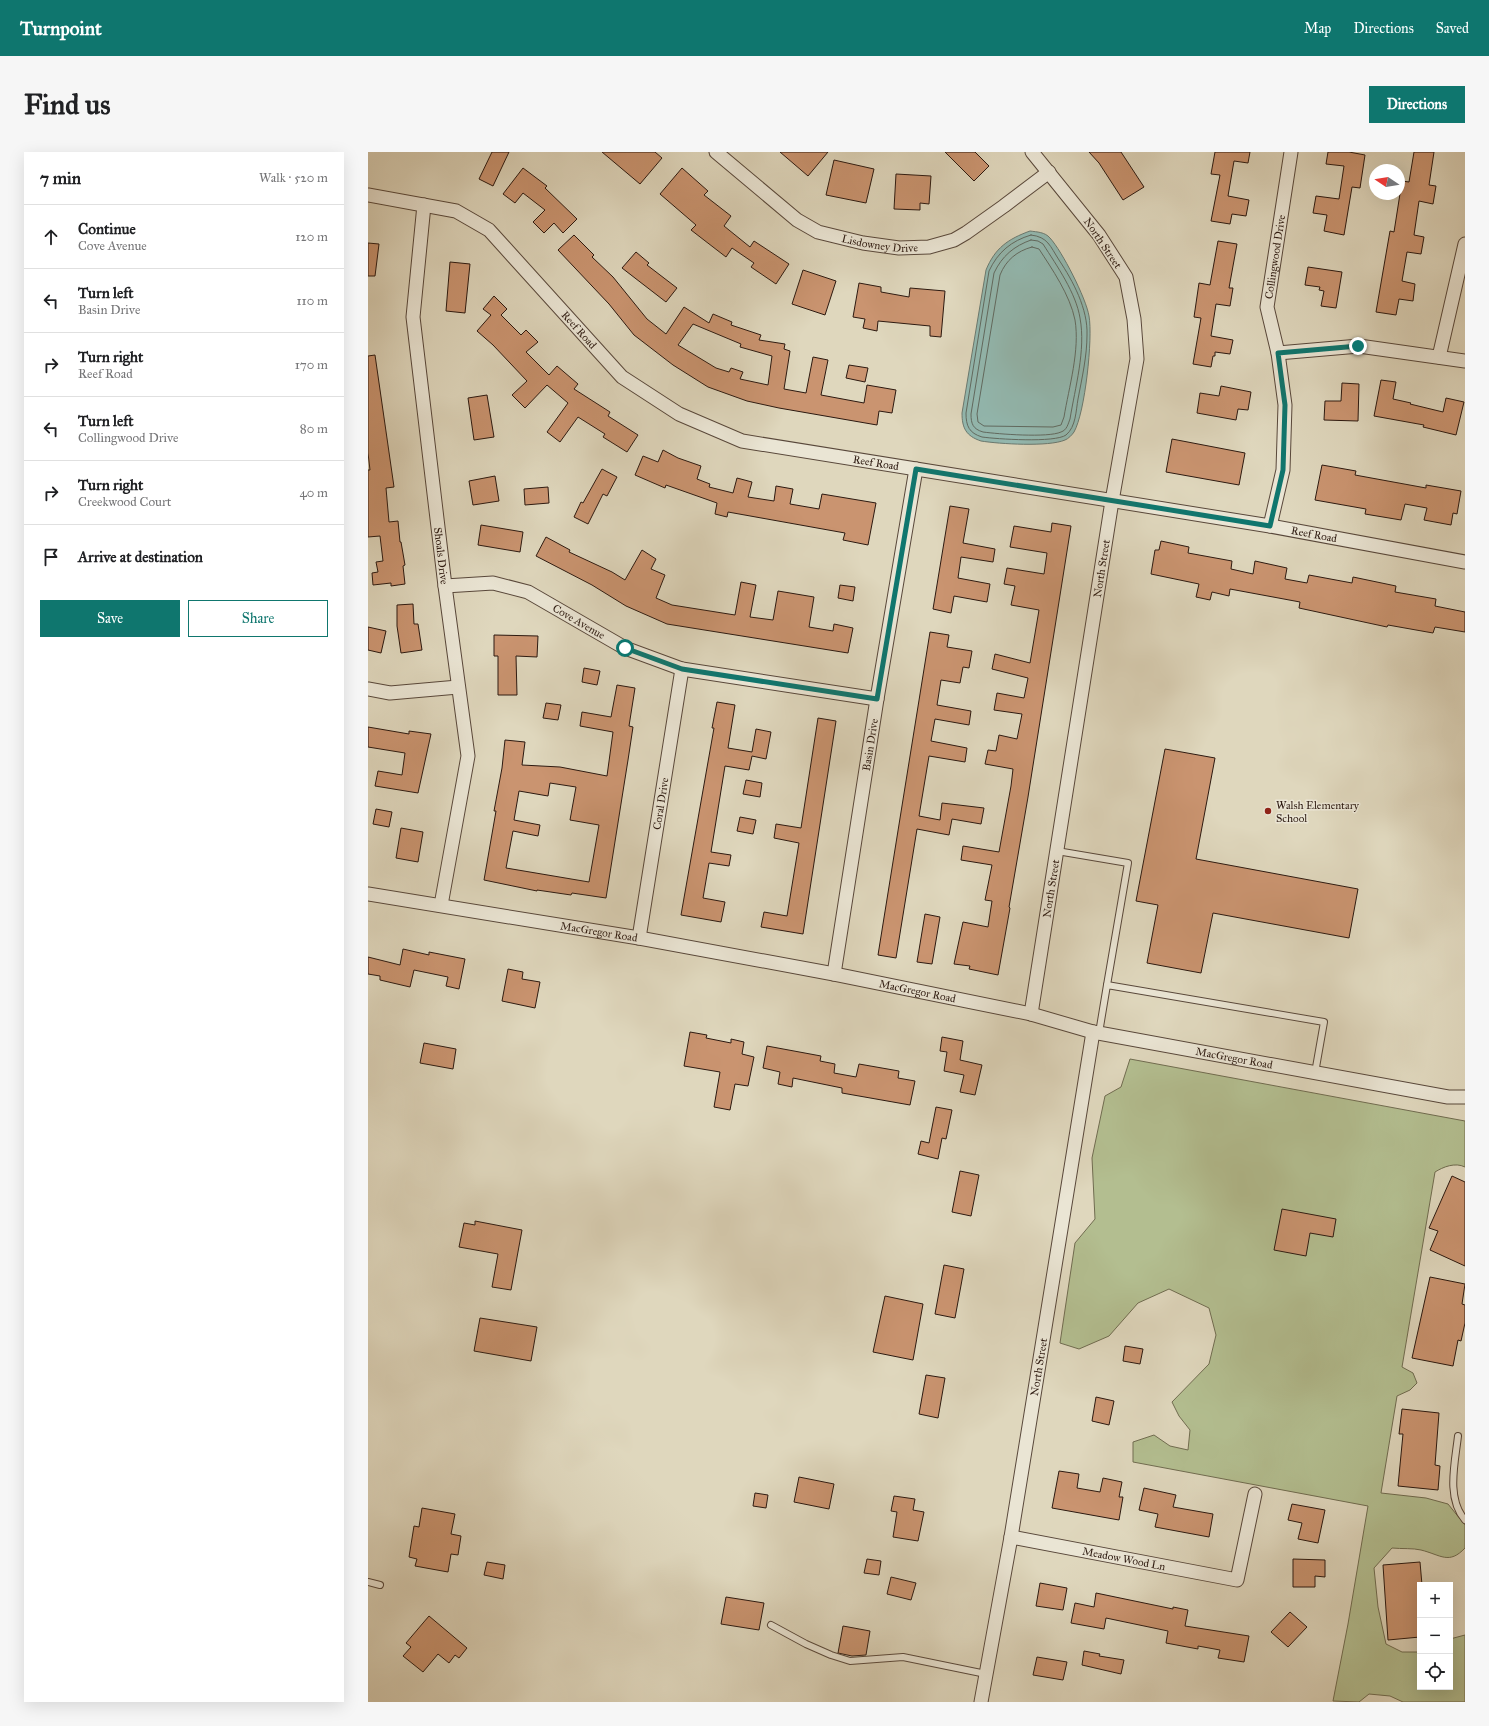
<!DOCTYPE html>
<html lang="en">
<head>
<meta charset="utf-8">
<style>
  body { margin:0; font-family:"IM FELL Great Primer",serif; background:#f6f6f6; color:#202124 }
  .controls { position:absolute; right:12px; bottom:12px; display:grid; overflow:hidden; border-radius:0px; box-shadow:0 4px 16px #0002 }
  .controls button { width:36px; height:36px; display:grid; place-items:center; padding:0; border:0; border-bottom:1px solid #e0e0e0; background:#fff; color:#202124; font:20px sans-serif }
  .compass { position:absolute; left:1001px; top:12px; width:36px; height:36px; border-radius:50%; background:#fff; box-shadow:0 4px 16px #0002; rotate:282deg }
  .stop { position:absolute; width:12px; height:12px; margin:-9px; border:3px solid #0f766e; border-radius:50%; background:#fff }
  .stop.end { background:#0f766e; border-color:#fff; box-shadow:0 1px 4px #0008 }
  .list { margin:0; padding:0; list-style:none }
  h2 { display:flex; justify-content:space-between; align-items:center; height:52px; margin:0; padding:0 16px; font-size:17px }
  h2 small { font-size:13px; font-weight:400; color:#757577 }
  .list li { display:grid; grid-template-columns:26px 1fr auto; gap:12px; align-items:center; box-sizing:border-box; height:64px; padding:0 16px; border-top:1px solid #e0e0e0 }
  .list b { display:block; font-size:15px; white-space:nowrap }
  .list p { margin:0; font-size:13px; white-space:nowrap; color:#757577 }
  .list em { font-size:13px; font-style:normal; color:#757577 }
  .actions { display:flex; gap:8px; padding:12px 16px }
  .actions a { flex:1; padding:9px 0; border:1px solid #0f766e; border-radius:0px; text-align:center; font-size:14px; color:#0f766e }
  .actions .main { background:#0f766e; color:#fff }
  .icon { flex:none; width:22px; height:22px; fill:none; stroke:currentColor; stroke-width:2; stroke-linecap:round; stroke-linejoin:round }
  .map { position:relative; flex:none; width:1097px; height:1550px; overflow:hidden; border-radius:0px }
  header { display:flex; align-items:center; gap:24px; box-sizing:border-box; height:56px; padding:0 20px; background:#0f766e; color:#fff }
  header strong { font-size:19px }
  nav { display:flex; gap:22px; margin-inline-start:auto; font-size:14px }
  .intro { display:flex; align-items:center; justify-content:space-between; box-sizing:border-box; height:96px; padding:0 24px }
  h1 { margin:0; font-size:28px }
  .button { padding:10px 18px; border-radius:0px; background:#0f766e; color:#fff; font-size:14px; font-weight:700 }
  main { display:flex; gap:24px; padding:0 24px }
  aside { flex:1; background:#fff; border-radius:0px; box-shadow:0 4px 16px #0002 }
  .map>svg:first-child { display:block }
</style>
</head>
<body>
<header>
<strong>Turnpoint</strong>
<nav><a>Map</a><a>Directions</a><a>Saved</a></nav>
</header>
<div class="intro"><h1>Find us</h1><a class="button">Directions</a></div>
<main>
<aside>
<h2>7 min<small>Walk · 520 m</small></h2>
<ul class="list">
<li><svg class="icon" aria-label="ahead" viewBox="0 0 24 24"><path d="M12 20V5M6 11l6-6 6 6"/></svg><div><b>Continue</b><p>Cove Avenue</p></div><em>120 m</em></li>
<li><svg class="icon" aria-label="left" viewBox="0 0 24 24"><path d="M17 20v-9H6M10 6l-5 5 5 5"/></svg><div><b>Turn left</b><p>Basin Drive</p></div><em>110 m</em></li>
<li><svg class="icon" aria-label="right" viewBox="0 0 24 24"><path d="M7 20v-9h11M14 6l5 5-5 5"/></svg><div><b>Turn right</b><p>Reef Road</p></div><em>170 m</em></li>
<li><svg class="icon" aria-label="left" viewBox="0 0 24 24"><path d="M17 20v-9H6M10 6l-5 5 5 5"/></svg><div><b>Turn left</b><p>Collingwood Drive</p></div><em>80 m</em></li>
<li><svg class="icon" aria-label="right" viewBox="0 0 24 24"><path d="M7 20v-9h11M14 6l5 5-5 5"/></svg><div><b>Turn right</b><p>Creekwood Court</p></div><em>40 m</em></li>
<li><svg class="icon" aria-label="arrive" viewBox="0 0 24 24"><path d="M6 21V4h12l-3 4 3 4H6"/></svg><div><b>Arrive at destination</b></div></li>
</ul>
<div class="actions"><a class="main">Save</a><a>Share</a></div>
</aside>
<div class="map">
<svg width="1097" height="1550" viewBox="0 0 1097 1550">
  <rect width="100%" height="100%" fill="#dfd7bd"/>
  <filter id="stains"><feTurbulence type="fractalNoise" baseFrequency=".005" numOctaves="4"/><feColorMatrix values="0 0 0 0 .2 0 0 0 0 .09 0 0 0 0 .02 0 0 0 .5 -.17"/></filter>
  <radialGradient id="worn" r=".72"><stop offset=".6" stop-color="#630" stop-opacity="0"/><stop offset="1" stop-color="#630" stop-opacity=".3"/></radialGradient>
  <path fill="#b3be90" stroke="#706c50" d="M762,907l335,62v46c-10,-5 -22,0 -30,5l-33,195 11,6 4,10 -7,7 -13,6 -16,97 45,5 22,6 17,21v23c-16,17 -24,7 -44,2 -8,-2 -19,-1 -29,-2l-18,20 4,39 8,37 16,8h18v35h30v-48l15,-4v67h-62l-13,-6 -21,-2 -10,8 -26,-1 15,-77 20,-118 -235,-44v-20l21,-7 16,11 18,4 2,-20 -11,-14 -7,-14 37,-38 7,-29 -7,-27 -40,-19 -31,14 -29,33 -30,13 -19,-6 15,-100 20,-24 -3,-61 13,-62 16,-9z"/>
  <path fill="#93bab2" stroke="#6a7a71" d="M662,79c7,1 15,1 20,7 12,13 36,60 39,78 4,22 -4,97 -15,116 -2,3 -6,7 -9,8 -16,7 -66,4 -84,1 -15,-5 -19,-13 -19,-28l24,-143c9,-22 22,-31 44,-39z"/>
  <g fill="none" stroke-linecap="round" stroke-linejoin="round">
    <g stroke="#606a61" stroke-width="1">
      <path d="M663,83c17,2 19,11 28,25 14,21 29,49 28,75 0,21 -5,43 -9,64 -2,11 -2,28 -12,36 -11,8 -70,4 -84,2 -13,-4 -16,-11 -16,-24l23,-142c9,-19 22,-30 42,-36z"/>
      <path d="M663,88l7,1 5,3c14,22 33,49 37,74 6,32 -5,70 -10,101 -2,5 -3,11 -9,13 -13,6 -63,2 -78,0 -10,-3 -12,-8 -12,-18l23,-141c8,-17 20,-27 37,-33z"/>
      <path d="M664,95l7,2c13,20 31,46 36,71 5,30 -6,67 -11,97l-3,8 -8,2 -69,-1 -6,-4 -1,-8 23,-139c6,-15 17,-24 32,-28z"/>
    </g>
  </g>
  <g fill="#ca9470" stroke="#2c1910" fill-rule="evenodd">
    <polygon points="124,0 141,0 125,34 111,27"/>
    <polygon points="234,0 287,0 294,6 272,32"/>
    <polygon points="412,0 460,0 440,24"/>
    <polygon points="577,0 607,0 621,14 606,29"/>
    <polygon points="721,0 753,0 776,35 755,48 731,11"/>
    <polygon points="847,0 882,0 880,11 866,9 860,44 881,48 878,64 864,62 862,72 843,69 852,23 843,22"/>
    <polygon points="960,0 981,0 997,3 992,36 984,35 976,83 956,79 959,63 945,61 948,44 971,47 976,14 958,12"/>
    <polygon points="1046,0 1066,0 1061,33 1068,34 1065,52 1051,49 1046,83 1056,85 1053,102 1039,100 1034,129 1047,132 1045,149 1031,147 1028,163 1008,160 1022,79 1026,80 1034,29 1041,30"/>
    <polygon points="466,8 506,17 498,51 458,43"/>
    <polygon points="155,16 179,34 177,36 209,67 195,81 186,71 176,81 165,70 177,58 155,41 147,51 135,42"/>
    <polygon points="314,16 340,39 336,43 363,64 356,74 382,95 386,89 421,112 408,132 383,115 386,111 364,96 358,105 323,78 328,73 292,42"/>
    <polygon points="528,22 563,24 561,52 552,51 552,58 526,57"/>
    <path d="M206,83l20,20 -2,2 21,20 34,42 19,15 18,-27 25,16 4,-9 19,8 -1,3 30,10 -2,5 26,4 -1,5 6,2 -6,38 22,4 7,-36 15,3 -7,35 43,8 3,-18 29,5 -4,23 -13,-2 -2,14 -98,-17 -32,-7 -39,-14 -35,-22 -39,-30 -25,-31 -51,-54zM325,172l48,20 -1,3 32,9 -4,29 -28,-6 3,-7 -12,-4 -2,4 -13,-4 -38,-23z"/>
    <polygon points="850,89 869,92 861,136 865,136 862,154 848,152 843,184 865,188 862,202 847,200 847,204 845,204 843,215 825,212 833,166 826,165 831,131 842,133"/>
    <polygon points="0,91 11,92 7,124 0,124"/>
    <polygon points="268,100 281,111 279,113 309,136 298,150 254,116"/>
    <polygon points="82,110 102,112 97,161 78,159"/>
    <polygon points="940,115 974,120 968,156 953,154 956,139 951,138 952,135 937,133"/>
    <polygon points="435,118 468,129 457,163 424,152"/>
    <polygon points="491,131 513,135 513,140 541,145 542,136 577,139 573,185 562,184 562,174 510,169 509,179 495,176 497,167 485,165"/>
    <polygon points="126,144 139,157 133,163 153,183 158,178 170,190 158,200 181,223 189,214 210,232 206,237 242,260 240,264 270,283 259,300 235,285 237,282 210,265 192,290 179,280 200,251 179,233 157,256 144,243 159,229 125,193 109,179 123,163 115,157"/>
    <polygon points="7,203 26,335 18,336 21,370 30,369 32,390 33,390 37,413 35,414 37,432 23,434 23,431 5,433 4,421 10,420 8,410 15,409 12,384 0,385 0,318 2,318 0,301 0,204"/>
    <polygon points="481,213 500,216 497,230 478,226"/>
    <polygon points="1013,228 1028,230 1025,247 1043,251 1042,252 1075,260 1078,246 1096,250 1088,283 1055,275 1056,273 1006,264"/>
    <polygon points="974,231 991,232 990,269 956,268 957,249 973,249"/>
    <polygon points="853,234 883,240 880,258 870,257 868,268 829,261 832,241 851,244"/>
    <polygon points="119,243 126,285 106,288 100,246"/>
    <polygon points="804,287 877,301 871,333 798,320"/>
    <polygon points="295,298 310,306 333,314 329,327 342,332 341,335 365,341 369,326 384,330 380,345 406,349 408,334 425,337 422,352 451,357 454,342 508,351 500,393 475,388 477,381 360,360 359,365 347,362 349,351 298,333 297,336 267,323 275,304 290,310"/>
    <polygon points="954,313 988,319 987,323 1058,336 1058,333 1093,339 1089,362 1085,361 1083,373 1056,368 1059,356 1037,352 1033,368 997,362 998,357 947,348"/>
    <polygon points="234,317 249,325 239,344 235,342 220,372 206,365 213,350 215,351"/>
    <polygon points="127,324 131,349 105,353 101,329"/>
    <polygon points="180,335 181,351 157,353 156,337"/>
    <polygon points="582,354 601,357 595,391 627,397 625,410 593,405 590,426 622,432 619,450 586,444 583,461 565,457"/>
    <polygon points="684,371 703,374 660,645 641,755 642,756 630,823 601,817 602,814 586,812 595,770 620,775 624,749 617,748 624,713 593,708 595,694 631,700 643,634 645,617 617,612 620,598 628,599 631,583 649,587 654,562 626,558 629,541 656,546 660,526 624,517 627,502 662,511 671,458 643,453 647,434 636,432 639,416 676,422 679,401 642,395 646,374 683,380"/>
    <polygon points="113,373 155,380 152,400 110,393"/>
    <polygon points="178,385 202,398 201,400 244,420 257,428 274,398 288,407 283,417 297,423 288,446 304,453 367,463 373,430 388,433 382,465 405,468 410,439 446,445 441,475 465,479 466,472 485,476 480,501 299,472 258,454 224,433 168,404"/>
    <polygon points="793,389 821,395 820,401 864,409 863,417 885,422 887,409 919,416 917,427 939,431 941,423 984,431 985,425 1028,434 1027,440 1068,447 1067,454 1097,460 1097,480 1067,475 1065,481 1020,473 1019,475 931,456 932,450 862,437 861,444 844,440 842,448 828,445 831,432 783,422 787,398 791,398"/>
    <polygon points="472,433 487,435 485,449 470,446"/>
    <polygon points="45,452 46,472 50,472 54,498 33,501 29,474 29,453"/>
    <polygon points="0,475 18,479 13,501 0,498"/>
    <polygon points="562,480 581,483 579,495 604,499 601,516 595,515 592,531 573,528 569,553 603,559 601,573 567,567 563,589 599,596 597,610 561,604 551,664 572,668 574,651 616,656 613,672 584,667 581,683 549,677 528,806 510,803"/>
    <polygon points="126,483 170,484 169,505 148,504 149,543 130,543 130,504 126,504"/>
    <polygon points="216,516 232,519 229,533 214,530"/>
    <path d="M249,533l18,3 -6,38 4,1 -5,33 -22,138 -34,-5 -1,2 -34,-5v1l-53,-11 12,-69h-2l8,-43 3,-28 20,2 -3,23 38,2 47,9 6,-44 -33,-6 2,-14 29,5zM182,631l26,4 -6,33 29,5 -10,57 -83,-14 7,-37 25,5 2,-11 -26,-5 5,-29 29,5z"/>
    <polygon points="349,550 367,553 360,596 384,600 388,577 403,580 398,607 384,604 381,618 357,614 343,700 363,703 361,714 341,711 335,746 357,750 353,770 313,763 346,576 344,576"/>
    <polygon points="178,551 193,553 190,568 175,566"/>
    <polygon points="450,566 468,569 435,782 393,775 396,760 419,764 431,691 406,686 408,672 433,676"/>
    <polygon points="0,575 41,582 41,579 63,582 50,641 7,634 10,619 34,623 37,601 0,595"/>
    <polygon points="797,597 847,606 828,707 990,737 981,786 845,761 833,821 779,811 790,753 768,749"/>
    <polygon points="378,628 394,631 392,645 375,642"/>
    <polygon points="8,657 24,660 21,675 5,672"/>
    <polygon points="372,665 388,668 385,682 369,679"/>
    <polygon points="33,676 55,680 50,710 28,706"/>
    <polygon points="557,762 572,765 564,812 549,810"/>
    <polygon points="35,797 61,803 61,800 97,807 91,837 78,834 80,825 46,818 42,835 12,828 12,824 0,822 0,805 32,813"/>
    <polygon points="140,817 155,820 154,827 172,830 167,856 134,849"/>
    <polygon points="322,880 339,883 338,886 363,891 363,887 376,890 374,902 386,905 380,934 367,932 362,958 346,955 352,920 316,914"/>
    <polygon points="574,885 595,889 592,908 614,913 607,943 592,940 596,923 576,919 579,900 572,899"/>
    <polygon points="56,891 88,897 85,917 52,911"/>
    <polygon points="399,894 453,904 452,909 467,912 466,921 488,925 491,912 531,919 530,926 547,929 542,953 474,941 474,936 425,926 424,935 410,932 412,920 395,916"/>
    <polygon points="568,955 584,958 578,987 574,986 570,1007 550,1002 553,989 561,991"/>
    <polygon points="592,1019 611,1023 603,1064 584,1060"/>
    <polygon points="1084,1024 1097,1030 1097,1114 1062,1098 1070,1079 1061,1076"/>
    <polygon points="914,1057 968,1067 965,1085 942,1081 938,1104 906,1098"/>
    <polygon points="107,1069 154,1078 143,1138 124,1135 130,1102 91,1095 96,1071 107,1073"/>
    <polygon points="576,1113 596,1117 587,1166 567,1162"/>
    <polygon points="1062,1125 1097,1132 1094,1152 1097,1153 1097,1171 1093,1189 1090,1188 1085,1214 1044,1206"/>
    <polygon points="517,1144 555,1152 545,1208 505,1200"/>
    <polygon points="112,1166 169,1175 163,1209 106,1199"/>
    <polygon points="757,1194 775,1197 772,1212 755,1209"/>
    <polygon points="558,1223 577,1226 570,1266 551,1262"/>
    <polygon points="728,1245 746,1249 741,1273 724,1269"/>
    <polygon points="1034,1257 1071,1261 1067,1313 1072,1314 1070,1338 1030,1334 1035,1282 1031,1282"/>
    <polygon points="691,1319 711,1322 709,1336 732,1340 735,1326 754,1330 751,1345 755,1345 751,1368 684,1356"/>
    <polygon points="431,1325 466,1332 461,1357 426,1350"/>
    <polygon points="776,1336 808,1343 805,1355 845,1362 841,1385 787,1375 790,1362 771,1358"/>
    <polygon points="387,1341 400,1343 398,1356 385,1354"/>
    <polygon points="526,1344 547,1347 545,1358 556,1360 550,1389 525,1385 529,1360 523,1359"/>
    <polygon points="924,1352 957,1358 950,1391 930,1387 934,1371 920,1368"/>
    <polygon points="54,1356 87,1362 83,1382 93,1384 90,1403 83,1402 80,1420 47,1414 49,1407 41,1405 46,1374 51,1375"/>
    <polygon points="499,1407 513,1409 511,1423 496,1421"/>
    <polygon points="925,1407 957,1408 957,1425 947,1424 947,1435 925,1435"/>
    <polygon points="119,1410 137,1413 135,1427 116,1423"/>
    <polygon points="1052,1410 1054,1433 1052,1433 1052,1485 1020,1488 1015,1413"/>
    <polygon points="523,1425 548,1431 543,1448 519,1442"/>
    <polygon points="672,1431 699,1436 695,1458 668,1454"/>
    <polygon points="728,1441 805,1457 805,1455 820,1458 817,1474 881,1484 876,1510 850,1506 852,1498 830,1494 830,1497 798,1491 800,1479 738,1466 736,1477 703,1471 707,1451 726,1455"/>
    <polygon points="358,1445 396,1451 391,1478 353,1472"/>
    <polygon points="922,1460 939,1475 920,1495 903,1480"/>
    <polygon points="61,1464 99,1496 91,1506 87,1503 81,1511 70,1502 55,1520 35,1504 43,1495 38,1491"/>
    <polygon points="475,1474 502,1479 498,1503 484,1504 470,1501"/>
    <polygon points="716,1499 732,1502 731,1504 756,1508 753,1522 714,1513"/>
    <polygon points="669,1505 699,1510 695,1528 665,1523"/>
  </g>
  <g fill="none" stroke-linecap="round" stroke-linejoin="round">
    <defs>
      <g id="lane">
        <polyline points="689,699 760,711 739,833"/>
        <polyline points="731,881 739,833 956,870 947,921"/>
        <path d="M1090,1284c-3,27 -12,62 7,84"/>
        <polyline points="0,1430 12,1433"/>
        <polyline points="403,1473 438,1492 463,1503 482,1509 535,1505 618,1522"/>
      </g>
      <g id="street">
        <path id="s1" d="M348,0l81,68 21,12 45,11 36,5 30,-1 25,-7 12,-7 38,-27 45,-34"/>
        <path id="s2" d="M0,43l88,16 33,19 133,147 57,37 63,27 528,85 195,36"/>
        <path id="s3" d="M56,53l-11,112 32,269 23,170 -27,149"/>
        <polyline points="910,201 991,194 1097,209"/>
        <polyline points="1071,205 1097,92"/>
        <path id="s4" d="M902,374l13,-56 2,-65 -7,-52 -11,-46 24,-155"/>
        <path id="s5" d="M77,434l48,-3 35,9 97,56 57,21 195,30"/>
        <polyline points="0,537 22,541 90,535"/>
        <path id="s6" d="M0,742l271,44 195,36 197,40 62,18 355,65h17"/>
        <path id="s7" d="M271,786l43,-269"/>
        <path id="s8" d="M466,822l43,-275 39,-230"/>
        <path id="s9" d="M663,862l81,-513 25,-142 -3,-40 -8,-42 -27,-42 -67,-83"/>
        <path id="s10" d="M643,1385l226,43 18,-86"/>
        <path id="s11" d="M613,1550l30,-165 82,-505"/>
      </g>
    </defs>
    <use href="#lane" stroke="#59483b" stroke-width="8"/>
    <use href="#street" stroke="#59483b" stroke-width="15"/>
    <use href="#lane" stroke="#eae5d4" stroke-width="6"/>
    <use href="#street" stroke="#eae5d4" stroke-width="13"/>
  </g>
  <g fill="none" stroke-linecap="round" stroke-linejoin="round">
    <polyline stroke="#0f766e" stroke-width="5" points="257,496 314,517 509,547 548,317 902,374 915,318 917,253 910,201 990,194"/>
  </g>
  <circle fill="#8f2418" stroke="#eae5d4" stroke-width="1.5" cx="900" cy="659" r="4"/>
  <g text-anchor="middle" stroke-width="3" stroke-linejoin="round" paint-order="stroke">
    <g font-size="11" fill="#2c1910" stroke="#eae5d4">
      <text dy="4" stroke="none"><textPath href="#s1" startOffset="193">Lisdowney Drive</textPath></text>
      <text transform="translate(735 91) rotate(56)" y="4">North Street</text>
      <text dy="4" stroke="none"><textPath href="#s4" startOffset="273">Collingwood Drive</textPath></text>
      <text dy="4" stroke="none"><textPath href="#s2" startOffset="262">Reef Road</textPath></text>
      <text dy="4" stroke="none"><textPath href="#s2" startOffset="598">Reef Road</textPath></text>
      <text dy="4" stroke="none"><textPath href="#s2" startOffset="1042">Reef Road</textPath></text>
      <text dy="4" stroke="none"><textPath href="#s3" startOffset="353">Shoals Drive</textPath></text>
      <text dy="4" stroke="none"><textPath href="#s9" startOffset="451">North Street</textPath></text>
      <text dy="4" stroke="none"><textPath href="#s5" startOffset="143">Cove Avenue</textPath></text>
      <text dy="4" stroke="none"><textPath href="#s8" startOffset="232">Basin Drive</textPath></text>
      <text dy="4" stroke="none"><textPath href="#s7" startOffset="136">Coral Drive</textPath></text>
      <text dy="4" stroke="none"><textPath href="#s9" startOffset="127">North Street</textPath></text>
      <text dy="4" stroke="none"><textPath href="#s6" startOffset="234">MacGregor Road</textPath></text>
      <text dy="4" stroke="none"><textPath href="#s6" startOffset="558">MacGregor Road</textPath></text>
      <text dy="4" stroke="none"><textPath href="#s6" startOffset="882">MacGregor Road</textPath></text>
      <text dy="4" stroke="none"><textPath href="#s11" startOffset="340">North Street</textPath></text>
      <text dy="4" stroke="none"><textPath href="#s10" startOffset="115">Meadow Wood Ln</textPath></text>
    </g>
    <g font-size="11" fill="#2c1910" stroke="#eae5d4" text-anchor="start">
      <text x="908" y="657">Walsh Elementary<tspan x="908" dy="13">School</tspan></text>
    </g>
  </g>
  <rect width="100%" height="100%" filter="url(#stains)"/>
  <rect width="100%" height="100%" fill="url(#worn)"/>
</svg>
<div class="controls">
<button>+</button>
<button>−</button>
<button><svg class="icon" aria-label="locate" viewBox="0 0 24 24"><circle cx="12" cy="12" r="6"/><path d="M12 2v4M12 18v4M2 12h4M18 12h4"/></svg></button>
</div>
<svg class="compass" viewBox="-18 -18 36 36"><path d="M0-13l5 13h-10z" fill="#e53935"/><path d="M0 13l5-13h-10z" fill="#757577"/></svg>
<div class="stop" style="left:257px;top:496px"></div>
<div class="stop end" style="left:990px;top:194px"></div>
</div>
</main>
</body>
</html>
